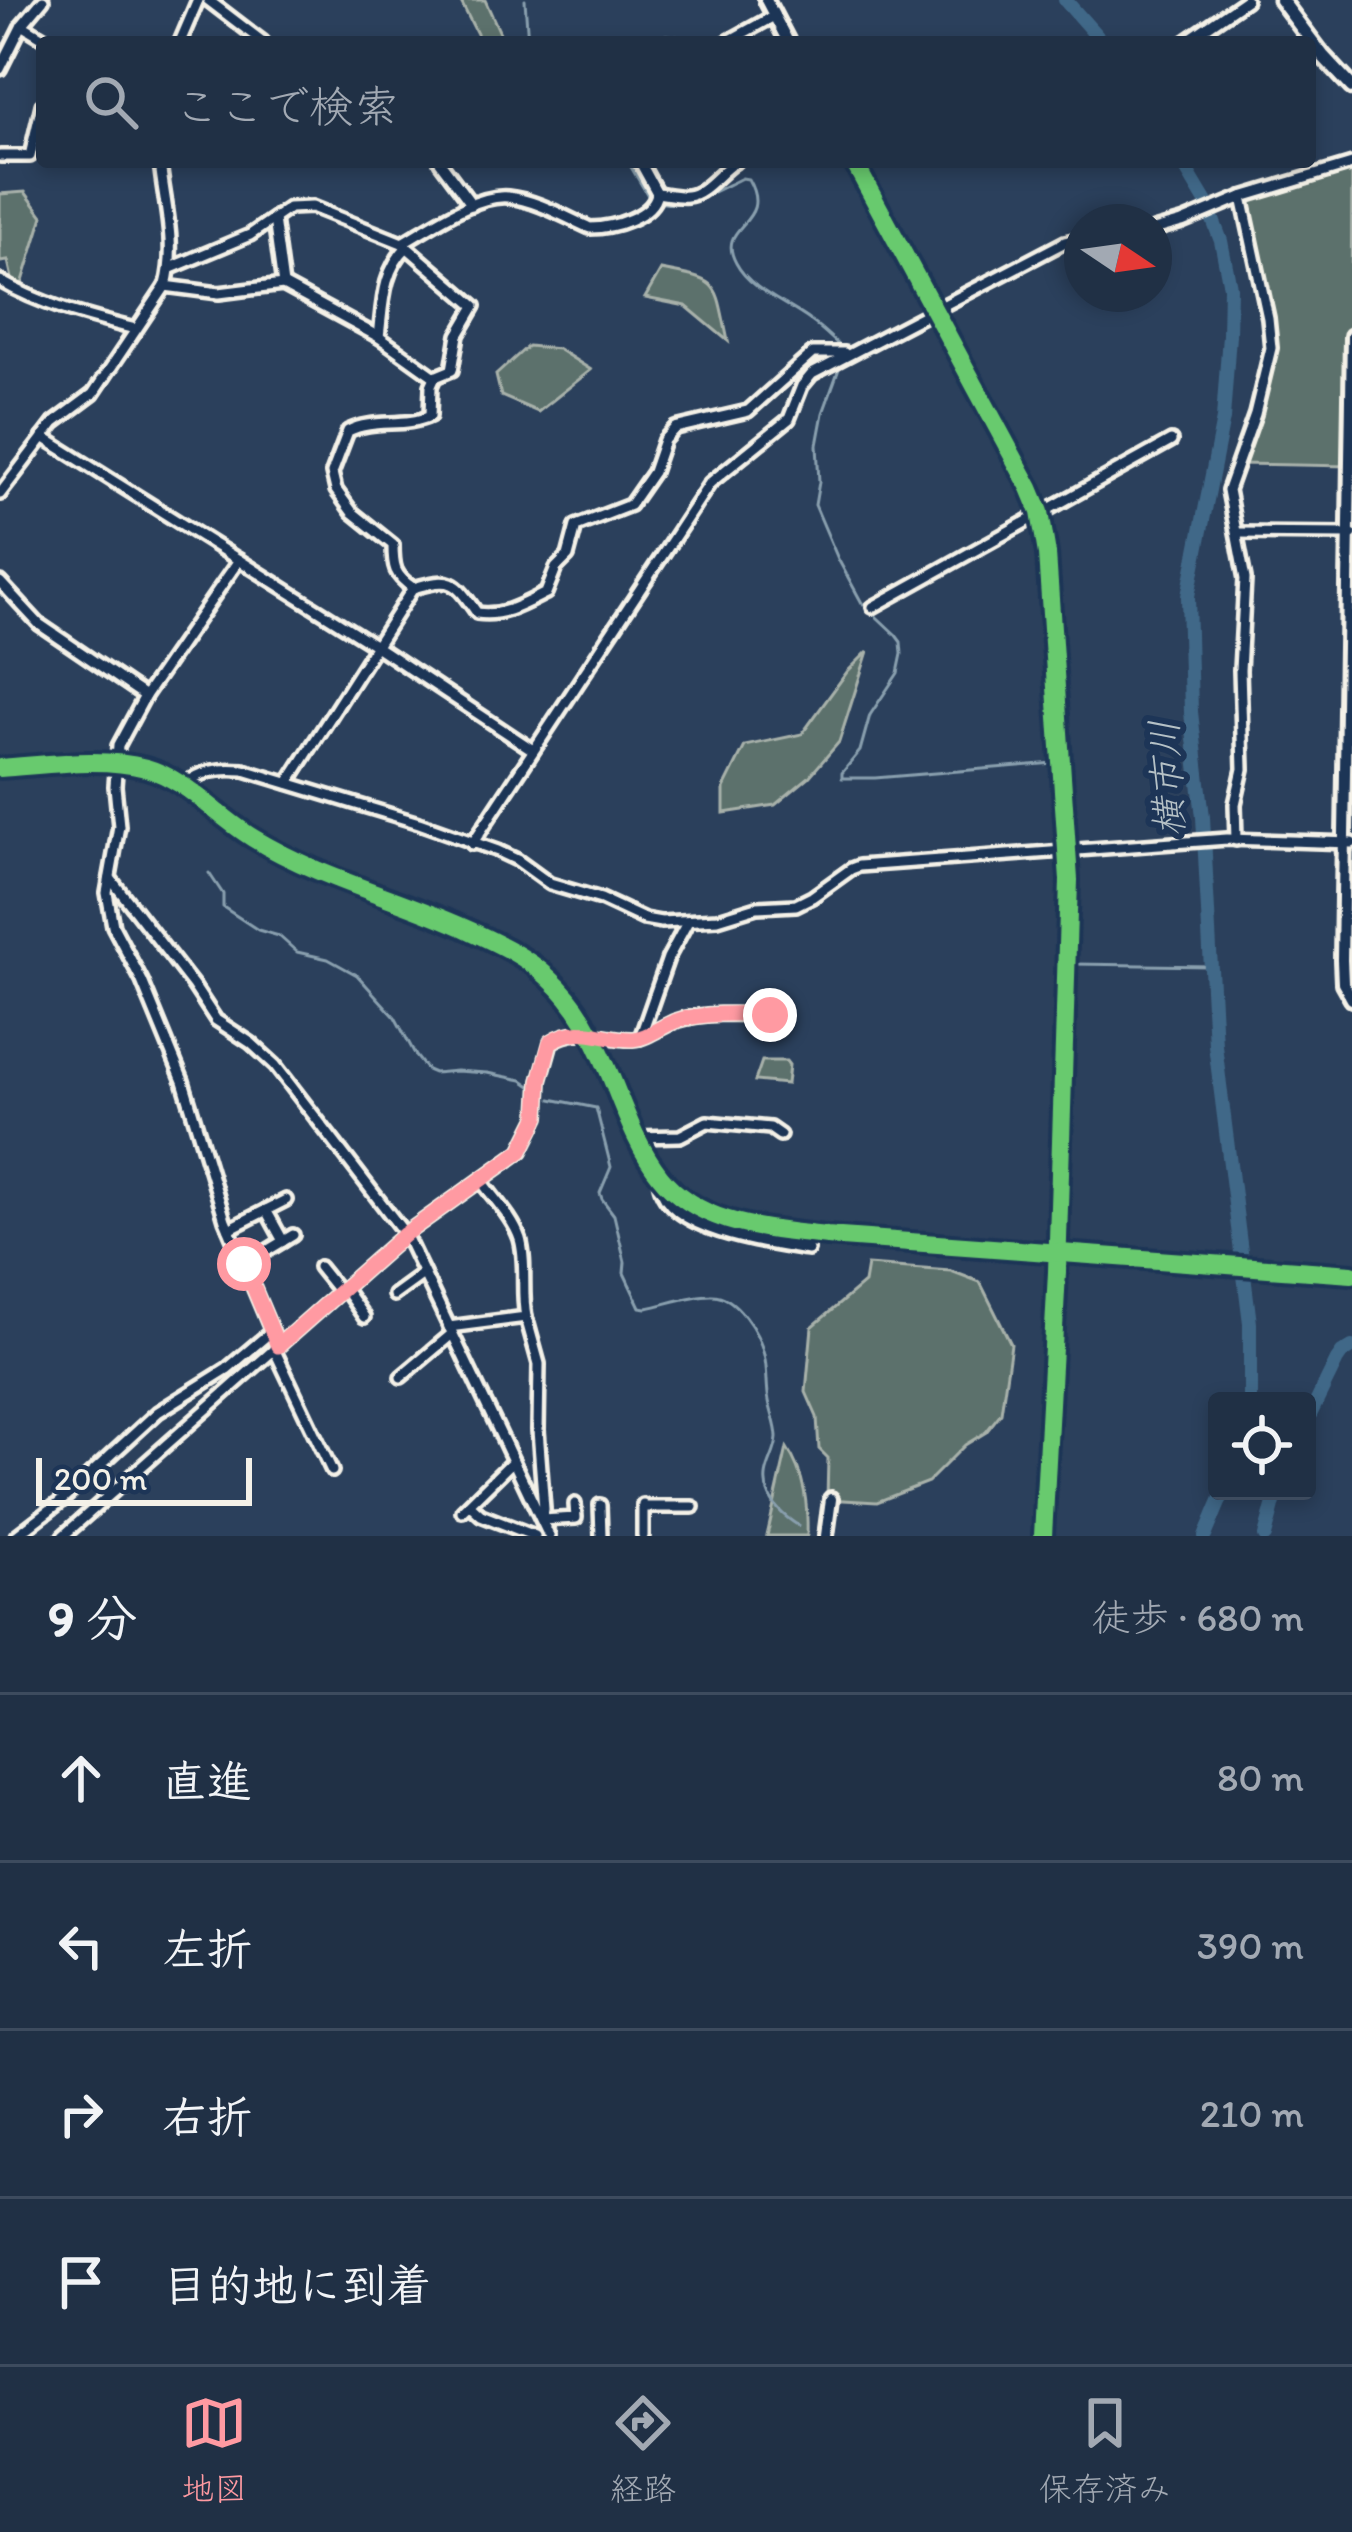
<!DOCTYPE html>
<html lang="ja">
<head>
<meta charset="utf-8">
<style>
  body { margin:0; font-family:Itim,"Klee One",sans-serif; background:#28384c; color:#f1f3f6 }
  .controls { position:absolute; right:36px; bottom:36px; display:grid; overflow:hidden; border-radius:12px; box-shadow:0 6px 18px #0003 }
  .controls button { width:108px; height:108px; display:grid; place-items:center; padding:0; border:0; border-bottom:3px solid #3d4b5e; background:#203045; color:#f1f3f6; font:60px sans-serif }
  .compass { position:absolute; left:1064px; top:204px; width:108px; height:108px; border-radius:50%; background:#203045; box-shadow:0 6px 18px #0003; rotate:103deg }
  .scale { position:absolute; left:36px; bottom:30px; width:216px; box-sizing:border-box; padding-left:12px; border:6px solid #f4f1e8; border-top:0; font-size:33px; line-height:42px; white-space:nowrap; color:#f4f1e8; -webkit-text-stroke:9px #1d3557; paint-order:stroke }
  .stop { position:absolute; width:36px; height:36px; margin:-27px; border:9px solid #ff9aa2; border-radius:50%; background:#fff }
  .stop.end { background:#ff9aa2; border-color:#fff; box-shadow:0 3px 12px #0008 }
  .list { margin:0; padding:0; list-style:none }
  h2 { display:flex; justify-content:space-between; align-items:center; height:156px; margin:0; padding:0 48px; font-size:51px }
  h2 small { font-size:39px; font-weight:400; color:#a2a9b3 }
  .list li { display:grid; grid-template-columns:78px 1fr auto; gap:36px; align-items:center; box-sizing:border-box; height:168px; padding:0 48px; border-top:3px solid #3d4b5e }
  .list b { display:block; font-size:45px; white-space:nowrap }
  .list em { font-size:39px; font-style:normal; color:#a2a9b3 }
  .icon { flex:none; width:66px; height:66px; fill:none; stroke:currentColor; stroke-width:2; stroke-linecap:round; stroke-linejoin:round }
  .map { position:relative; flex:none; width:1352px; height:1536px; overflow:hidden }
  .search { position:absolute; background:#203045; box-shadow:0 6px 18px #0003; left:36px; right:36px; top:36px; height:132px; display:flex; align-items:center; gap:30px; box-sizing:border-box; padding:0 42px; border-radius:12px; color:#a2a9b3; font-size:45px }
  .sheet { height:828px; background:#203045 }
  nav { display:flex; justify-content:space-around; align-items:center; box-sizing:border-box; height:168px; border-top:3px solid #3d4b5e; background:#203045; font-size:33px; color:#a2a9b3 }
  nav a { display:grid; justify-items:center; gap:6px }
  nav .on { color:#ff9aa2 }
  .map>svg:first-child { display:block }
</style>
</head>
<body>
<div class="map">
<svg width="1352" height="1536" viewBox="0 0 1352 1536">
  <rect width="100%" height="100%" fill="#2b405c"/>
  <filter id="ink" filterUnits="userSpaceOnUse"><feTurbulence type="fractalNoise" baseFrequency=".00833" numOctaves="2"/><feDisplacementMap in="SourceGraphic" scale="24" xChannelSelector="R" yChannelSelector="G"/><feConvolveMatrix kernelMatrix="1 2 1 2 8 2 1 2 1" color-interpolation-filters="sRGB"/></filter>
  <g filter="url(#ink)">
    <g fill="#5b716c" stroke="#a8b1aa" stroke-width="3">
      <polygon points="460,0 485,0 504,42 481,42"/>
      <polygon points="1352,164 1350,466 1236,464 1271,348 1242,197"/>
      <polygon points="25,192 43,216 21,288 13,283 8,261 0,262 0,194"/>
      <path d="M661,270c62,11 54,12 67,71l-42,-35 -41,-8z"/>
      <polygon points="528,346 558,349 591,370 538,412 501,396 496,375"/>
      <polygon points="868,651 839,742 809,777 775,805 724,813 724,788 745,746 802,734 847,672"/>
      <polygon points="762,1061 786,1061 789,1065 787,1084 755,1081"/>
      <polygon points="867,1265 951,1271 980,1282 1011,1344 1001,1413 986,1432 965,1445 928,1482 877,1502 827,1499 828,1458 819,1449 817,1417 806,1392 812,1327 864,1283"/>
      <path d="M787,1448c18,27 21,57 20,88h-40z"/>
    </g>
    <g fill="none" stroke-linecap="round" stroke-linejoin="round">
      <g stroke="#899fae" stroke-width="3">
        <polyline points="525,0 528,42"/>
        <polyline points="645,42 666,35 676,36 680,42"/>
        <polyline points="628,162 650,199"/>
        <path d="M664,203c27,4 54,-14 78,-25l6,1c27,47 -34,44 -12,84 14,27 51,40 75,58 10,7 19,16 29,25"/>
        <polyline points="840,366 823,413 817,445 819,482 815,505 838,559 862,603 895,634 901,642 902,654 898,673 870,715 860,751 842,773 842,778 875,778 1054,763 1059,844"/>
        <polyline points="209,873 223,894 223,907 258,930 279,936 297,952 328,959 357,975 395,1017 416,1056 427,1070 434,1073 456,1071 487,1073 522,1080 532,1087"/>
        <polyline points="1073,964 1212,966"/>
        <path d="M551,1099l45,9 15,59 -11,26 2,6 12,16 11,47 -1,11 16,34 7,1c20,-4 44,-13 64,-13 25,-1 48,38 53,60 4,15 2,31 5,46 2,12 8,25 8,37 -1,19 -17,33 -9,54 5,15 18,26 31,34"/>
      </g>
      <g stroke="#416888" stroke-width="14">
        <polyline points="1065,0 1102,42"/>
        <polyline points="1182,162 1207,204 1221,241 1230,287 1229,335 1223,419 1188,596 1191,712 1203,817 1215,1045 1250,1323 1250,1401"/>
        <polyline points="1307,1421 1337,1360 1342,1353 1352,1347"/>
        <polyline points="1205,1536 1224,1491"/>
        <polyline points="1265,1536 1277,1491"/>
      </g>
      <defs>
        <g id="minor">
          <polyline points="208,0 263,42"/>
          <polyline points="22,25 50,42"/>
          <polyline points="180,42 198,0"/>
          <polyline points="727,42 774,16"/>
          <polyline points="1185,42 1246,0"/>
          <polyline points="0,69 22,25 43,0"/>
          <polyline points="0,156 30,156 42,105"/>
          <polyline points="440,162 472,205"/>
          <polyline points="640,162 657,193"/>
          <path d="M657,193c9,1 20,4 30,3 17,-1 33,-25 48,-34"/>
          <polyline points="274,219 283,285"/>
          <polyline points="1154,230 1182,222 1242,197 1352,164"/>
          <path d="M402,243c28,-16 74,-49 106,-46 28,3 57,20 82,31 22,0 63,-11 67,-35"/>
          <polyline points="171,268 250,235 289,208 312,207 402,243 475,306 458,335 452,370 435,377"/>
          <path d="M0,281c41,24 89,36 135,48"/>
          <polyline points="165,286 219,293 283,285 379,337 435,377"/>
          <path d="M379,337c4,-32 3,-66 28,-90"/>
          <polyline points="43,437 376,646 533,750"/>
          <path d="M0,494l54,-71 39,-29 73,-109c11,-41 -2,-82 -6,-123"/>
          <polyline points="1238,533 1352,534"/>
          <polyline points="239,560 145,696 118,746 115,786 119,826 107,893 113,926 142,981 183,1081 225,1220 278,1346"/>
          <polyline points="0,582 39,624 145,696"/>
          <path d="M413,588c-19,-13 -20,-21 -20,-43l-41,-33 -16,-22 -4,-17 16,-42c26,-13 57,-3 82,-15l1,-30 4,-9"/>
          <polyline points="873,607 1171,441"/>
          <path d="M288,783l125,-195c39,-11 41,-8 64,25 26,4 47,-9 69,-20l10,-25 12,-12 8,-30 54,-21 23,-33 11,-32 11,-12 73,-17 65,-58h31"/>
          <path d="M182,786c20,-16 37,-18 62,-16l175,53 79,28 19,9 33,24 51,15 43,20 17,3 57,-3 39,-12 39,-2 16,-8 39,-28 8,-3 368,-27 125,4"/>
          <polyline points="1236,840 1235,804 1243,769 1240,670 1245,579 1228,490 1255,414 1271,348 1268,318 1242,197"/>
          <polyline points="472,844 710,483 789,419 802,386 812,374 1065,242 1082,238"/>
          <polyline points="110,878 193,985 216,1020 251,1043 275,1065 405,1234 549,1536"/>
          <polyline points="640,1038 668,958 688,921"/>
          <polyline points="637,1137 680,1136 707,1122 770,1128 780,1135"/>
          <path d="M659,1175c-2,56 108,68 149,75"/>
          <polyline points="266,1210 283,1241"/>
          <polyline points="229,1229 286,1200"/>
          <polyline points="245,1264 293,1235"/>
          <polyline points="319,1267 339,1292"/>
          <polyline points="344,1288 364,1317"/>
          <polyline points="394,1295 423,1274"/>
          <polyline points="526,1317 539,1364 538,1430 544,1509 542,1520 576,1518 575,1504"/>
          <path d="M449,1327l77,-10c-5,-25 1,-54 -6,-78 -7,-21 -26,-40 -38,-57"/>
          <polyline points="274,1349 332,1471"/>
          <polyline points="401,1377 452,1334"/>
          <polyline points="470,1505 481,1515 535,1536"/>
          <polyline points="600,1505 601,1536"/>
          <polyline points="643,1505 643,1536"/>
          <polyline points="643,1507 693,1507"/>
          <polyline points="462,1511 513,1461"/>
          <polyline points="16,1536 59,1503 158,1412 227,1369 272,1331"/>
          <path d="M63,1536l342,-302 116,-83 17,-34 2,-36 11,-39c30,-19 51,-2 82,-3 15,-1 29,-13 43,-18 28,-9 65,-7 94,-6l8,14"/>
        </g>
        <g id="tertiary">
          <polyline points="766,0 788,42"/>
          <polyline points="854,162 1030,488 1040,512 1047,554 1069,880 1057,1272 1043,1536"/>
          <polyline points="1352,336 1342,960 1343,983 1352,999"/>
          <path d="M0,768c47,-3 100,-12 146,0 40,11 71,48 107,70 67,41 147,60 218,93 28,13 56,26 78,47 29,26 44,57 59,92 15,35 28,76 52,106 40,51 109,53 167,60l525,38"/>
          <polyline points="826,1536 831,1499"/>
        </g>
        <polyline id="secondary" points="1281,0 1323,56 1352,87"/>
      </defs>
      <use href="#minor" stroke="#f4f1e8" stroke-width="18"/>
      <use href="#tertiary" stroke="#f4f1e8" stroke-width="20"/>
      <use href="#secondary" stroke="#f4f1e8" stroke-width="21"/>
      <use href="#minor" stroke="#1d3557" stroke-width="9"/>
      <use href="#tertiary" stroke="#1d3557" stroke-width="10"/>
      <use href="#secondary" stroke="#1d3557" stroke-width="12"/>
      <defs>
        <g id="cycleway">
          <polyline points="854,162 1030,488 1040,512 1047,554 1069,880 1057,1272 1043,1536"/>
          <path d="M0,768c47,-3 100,-12 146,0 40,11 71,48 107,70 67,41 147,60 218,93 28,13 56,26 78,47 29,26 44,57 59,92 15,35 28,76 52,106 40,51 109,53 167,60l525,38"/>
        </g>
      </defs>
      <use href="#cycleway" stroke="#1d3557" stroke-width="26"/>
      <use href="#cycleway" stroke="#67ca6e" stroke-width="18"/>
    </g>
  </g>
  <g fill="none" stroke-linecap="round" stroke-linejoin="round" filter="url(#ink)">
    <path stroke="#ff9aa2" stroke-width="15" d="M244,1264l34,82 127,-112 116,-83 17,-34 2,-36 10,-39c33,-20 52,-2 83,-3 15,-1 28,-13 43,-18 28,-9 65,-8 94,-6"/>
  </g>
  <g text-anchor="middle" stroke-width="12" stroke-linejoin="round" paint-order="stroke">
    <g font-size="39" font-style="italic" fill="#b5c1c6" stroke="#1d3557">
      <text transform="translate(1166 778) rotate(-93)" y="14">横市川</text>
    </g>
  </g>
</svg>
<div class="controls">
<button><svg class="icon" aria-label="locate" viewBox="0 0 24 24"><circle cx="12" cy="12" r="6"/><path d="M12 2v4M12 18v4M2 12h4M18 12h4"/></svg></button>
</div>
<svg class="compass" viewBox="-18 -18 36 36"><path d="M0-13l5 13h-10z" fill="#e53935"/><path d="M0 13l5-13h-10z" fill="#a2a9b3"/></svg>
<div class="scale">200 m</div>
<div class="stop" style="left:244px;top:1264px"></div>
<div class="stop end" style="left:770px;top:1015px"></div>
<div class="search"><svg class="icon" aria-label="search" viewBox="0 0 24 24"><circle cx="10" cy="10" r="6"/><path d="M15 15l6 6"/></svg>ここで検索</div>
</div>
<section class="sheet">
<h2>9 分<small>徒歩 · 680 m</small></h2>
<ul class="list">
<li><svg class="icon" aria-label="ahead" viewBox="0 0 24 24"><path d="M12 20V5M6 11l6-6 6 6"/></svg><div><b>直進</b></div><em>80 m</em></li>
<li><svg class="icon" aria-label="left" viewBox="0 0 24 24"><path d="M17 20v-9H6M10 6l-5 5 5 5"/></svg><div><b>左折</b></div><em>390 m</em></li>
<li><svg class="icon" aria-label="right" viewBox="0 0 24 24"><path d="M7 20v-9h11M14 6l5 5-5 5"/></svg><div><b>右折</b></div><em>210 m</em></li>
<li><svg class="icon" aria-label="arrive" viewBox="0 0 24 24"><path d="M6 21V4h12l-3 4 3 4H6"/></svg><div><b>目的地に到着</b></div></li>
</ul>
</section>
<nav>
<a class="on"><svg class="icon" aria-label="map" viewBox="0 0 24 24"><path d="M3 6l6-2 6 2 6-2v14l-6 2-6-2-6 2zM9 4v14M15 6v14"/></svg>地図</a>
<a><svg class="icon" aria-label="directions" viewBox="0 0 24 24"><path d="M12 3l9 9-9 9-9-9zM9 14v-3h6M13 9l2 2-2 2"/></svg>経路</a>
<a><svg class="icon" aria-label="saved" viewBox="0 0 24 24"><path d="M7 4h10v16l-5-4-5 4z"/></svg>保存済み</a>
</nav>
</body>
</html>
